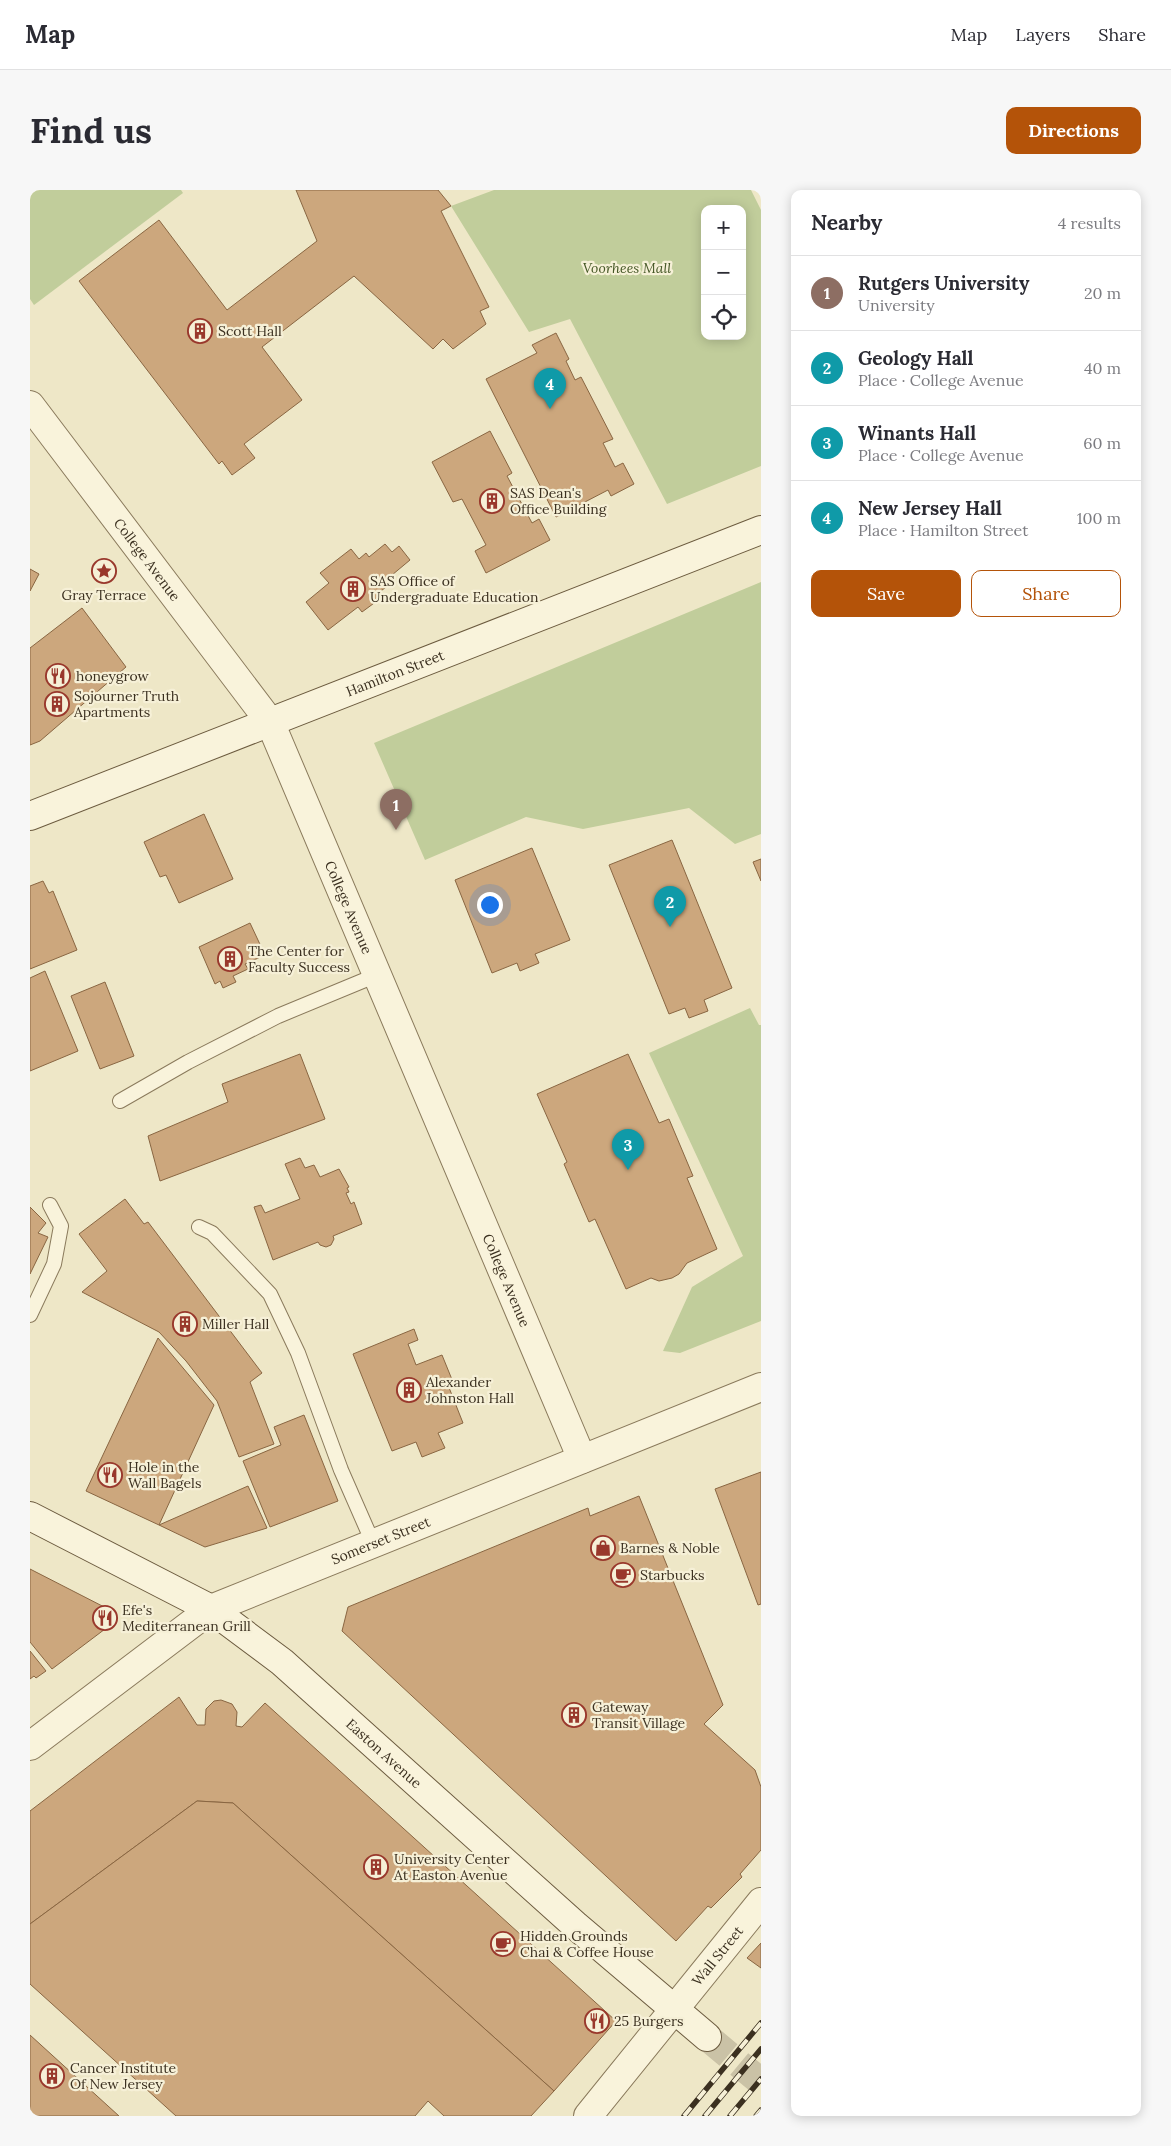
<!DOCTYPE html>
<html lang="en">
<head>
<meta charset="utf-8">
<style>
  body { margin:0; font-family:Lora,serif; background:#f7f7f7; color:#2b2b33 }
  .controls { position:absolute; right:15px; top:15px; display:grid; overflow:hidden; border-radius:10px; box-shadow:0 2px 12px #0003 }
  .controls button { width:45px; height:45px; display:grid; place-items:center; padding:0; border:0; border-bottom:1px solid #e1e1e2; background:#fff; color:#2b2b33; font:25px sans-serif }
  .you { position:absolute; left:459px; top:714px; width:18px; height:18px; margin:-12px; border:4px solid #fff; border-radius:50%; background:#1a73e8; box-shadow:0 0 0 8px #1a73e833 }
  .badge { display:grid; place-items:center; width:32px; height:32px; border-radius:50%; background:#b45309; color:#fff; font-size:16px; font-weight:700 }
  .pin { position:absolute; translate:-50% -41px; filter:drop-shadow(0 1px 2px #0008) }
  .pin::after { content:''; position:absolute; top:26px; width:18px; height:15px; background:inherit; clip-path:polygon(0 0,100% 0,50% 100%) }
  .list { margin:0; padding:0; list-style:none }
  h2 { display:flex; justify-content:space-between; align-items:center; height:65px; margin:0; padding:0 20px; font-size:21px }
  h2 small { font-size:16px; font-weight:400; color:#7c7c81 }
  .list li { display:grid; grid-template-columns:32px 1fr auto; gap:15px; align-items:center; box-sizing:border-box; height:75px; padding:0 20px; border-top:1px solid #e1e1e2 }
  .list b { display:block; font-size:19px; white-space:nowrap }
  .list p { margin:0; font-size:16px; white-space:nowrap; color:#7c7c81 }
  .list em { font-size:16px; font-style:normal; color:#7c7c81 }
  .actions { display:flex; gap:10px; padding:15px 20px }
  .actions a { flex:1; padding:11px 0; border:1px solid #b45309; border-radius:10px; text-align:center; font-size:18px; color:#b45309 }
  .actions .main { background:#b45309; color:#fff }
  .icon { flex:none; width:28px; height:28px; fill:none; stroke:currentColor; stroke-width:2; stroke-linecap:round; stroke-linejoin:round }
  .map { position:relative; flex:none; width:731px; height:1926px; overflow:hidden; border-radius:10px }
  header { display:flex; align-items:center; gap:30px; box-sizing:border-box; height:70px; padding:0 25px; background:#fff; border-bottom:1px solid #e1e1e2 }
  header strong { font-size:24px }
  nav { display:flex; gap:28px; margin-inline-start:auto; font-size:18px }
  .intro { display:flex; align-items:center; justify-content:space-between; box-sizing:border-box; height:120px; padding:0 30px }
  h1 { margin:0; font-size:35px }
  .button { padding:12px 22px; border-radius:10px; background:#b45309; color:#fff; font-size:18px; font-weight:700 }
  main { display:flex; gap:30px; padding:0 30px }
  aside { flex:1; background:#fff; border-radius:10px; box-shadow:0 2px 12px #0003 }
  .map>svg:first-child { display:block }
</style>
</head>
<body>
<header>
<strong>Map</strong>
<nav><a>Map</a><a>Layers</a><a>Share</a></nav>
</header>
<div class="intro"><h1>Find us</h1><a class="button">Directions</a></div>
<main>
<div class="map">
<svg width="731" height="1926" viewBox="0 0 731 1926">
  <rect width="100%" height="100%" fill="#eee7c7"/>
  <g fill="#c1cd9b" fill-rule="evenodd">
    <polygon points="0,0 151,0 153,3 4,115 0,109"/>
    <path d="M464,0h257l10,20v256l-94,38 -97,-185 -41,13 -78,-126zM675,19h37v127h-37z"/>
    <polygon points="731,392 731,644 705,654 659,618 553,639 496,627 395,670 344,553"/>
    <polygon points="720,818 729,835 731,835 731,1131 650,1163 633,1161 662,1097 713,1066 619,863"/>
  </g>
  <g fill="#cca77d" stroke="#896642">
    <polygon points="266,0 408,0 421,16 411,21 459,117 450,121 456,134 423,159 413,149 403,159 324,86 232,157 272,210 214,254 225,268 202,285 192,271 189,274 49,91 129,30 197,120 287,51"/>
    <polygon points="526,143 539,169 536,171 545,190 551,187 583,249 573,253 585,277 593,273 604,294 581,306 578,300 526,327 456,189 507,163 502,155"/>
    <polygon points="460,241 482,283 477,286 502,333 509,329 520,350 456,383 445,361 456,355 432,309 423,312 402,272"/>
    <polygon points="355,354 362,362 369,356 380,370 356,390 359,395 348,403 351,408 332,422 328,417 298,440 276,412 299,393 290,383 321,359 329,369 336,363 339,367"/>
    <polygon points="0,379 9,384 0,401"/>
    <polygon points="52,418 96,477 10,551 0,555 0,458"/>
    <polygon points="174,624 203,689 149,713 136,685 130,687 114,652"/>
    <polygon points="642,650 702,798 674,810 678,821 659,828 655,818 639,824 579,675"/>
    <polygon points="502,658 540,750 505,764 509,773 490,781 487,773 462,783 425,690"/>
    <polygon points="731,669 731,691 723,672"/>
    <polygon points="13,691 19,703 23,701 47,760 0,779 0,696"/>
    <polygon points="220,733 235,765 215,774 218,779 203,786 206,792 193,798 190,791 185,794 169,757"/>
    <polygon points="15,781 48,861 0,881 0,788"/>
    <polygon points="75,792 104,866 70,879 41,806"/>
    <polygon points="270,864 295,929 130,991 118,946 198,912 192,894"/>
    <polygon points="598,864 629,933 639,929 663,986 657,988 687,1059 657,1073 649,1084 642,1088 629,1091 621,1088 596,1099 565,1029 559,1032 534,974 537,972 507,904"/>
    <polygon points="270,968 275,978 284,975 290,987 309,979 319,997 317,998 319,1002 316,1003 321,1014 324,1012 332,1034 303,1046 304,1049 301,1055 296,1057 290,1055 288,1052 243,1070 224,1017 231,1015 235,1023 270,1009 255,974"/>
    <polygon points="95,1009 114,1034 118,1032 232,1183 220,1192 244,1254 209,1267 187,1211 156,1171 129,1142 52,1102 77,1081 49,1044"/>
    <polygon points="0,1017 16,1033 8,1043 18,1047 0,1084"/>
    <polygon points="384,1139 388,1150 378,1154 386,1175 412,1165 423,1192 418,1195 433,1233 408,1243 415,1258 392,1267 386,1252 362,1261 323,1164"/>
    <polygon points="128,1148 184,1215 129,1335 56,1301"/>
    <polygon points="274,1225 308,1311 240,1337 213,1271 251,1255 244,1237"/>
    <polygon points="731,1282 731,1414 728,1415 685,1299"/>
    <polygon points="218,1296 237,1338 175,1357 129,1335"/>
    <polygon points="609,1306 693,1515 674,1534 725,1580 731,1597 731,1660 710,1684 712,1687 681,1718 678,1716 646,1751 312,1441 318,1417 558,1318 560,1326"/>
    <polygon points="0,1379 82,1421 83,1433 22,1479 0,1452"/>
    <polygon points="0,1461 16,1481 6,1488 4,1486 0,1489"/>
    <polygon points="149,1507 167,1535 175,1535 176,1519 184,1511 191,1510 202,1514 207,1522 206,1536 212,1537 235,1513 586,1831 524,1901 203,1613 167,1611 0,1734 0,1621"/>
    <polygon points="167,1611 203,1613 524,1901 501,1926 414,1926 398,1911 385,1926 146,1926 0,1794 0,1734"/>
    <polygon points="731,1753 731,1778 717,1768"/>
    <polygon points="0,1845 89,1926 0,1926"/>
  </g>
  <g fill="none" stroke-linecap="round" stroke-linejoin="round">
    <polyline stroke="#cac2a6" stroke-width="28" stroke-dasharray="28 14" stroke-linecap="butt" points="677,1847 731,1892"/>
    <defs>
      <g id="lane">
        <polyline points="90,911 158,872 248,826 347,785"/>
        <polyline points="169,1037 182,1043 240,1104 268,1163 311,1280 343,1353"/>
        <polyline points="0,1125 24,1074 31,1036 20,1015"/>
      </g>
      <g id="street">
        <path id="s1" d="M0,215l240,317 312,737"/>
        <path id="s2" d="M0,1556l181,-137 550,-222"/>
        <path id="s3" d="M558,1926l173,-214"/>
      </g>
      <g id="secondary">
        <path id="s4" d="M0,626l731,-286"/>
        <path id="s5" d="M0,1326l181,93 71,53 293,263 132,112"/>
      </g>
    </defs>
    <use href="#lane" stroke="#8a7a5c" stroke-width="16"/>
    <use href="#street" stroke="#8a7a5c" stroke-width="30"/>
    <use href="#secondary" stroke="#6c5b3f" stroke-width="30"/>
    <use href="#lane" stroke="#f9f3db" stroke-width="14"/>
    <use href="#street" stroke="#f9f3db" stroke-width="28"/>
    <use href="#secondary" stroke="#f9f3db" stroke-width="28"/>
    <defs>
      <g id="rail">
        <polyline points="654,1926 731,1833"/>
        <polyline points="675,1926 731,1859"/>
        <polyline points="700,1926 731,1889"/>
        <polyline points="726,1926 731,1920"/>
      </g>
    </defs>
    <use href="#rail" stroke="#3b3020" stroke-width="5.5"/>
    <use href="#rail" stroke="#f6f0d7" stroke-width="4" stroke-dasharray="11" stroke-linecap="butt"/>
  </g>
  <defs>
    <symbol id="building-ring" viewBox="-11 -11 22 22"><circle r="9.5" fill="#f6f0d7" stroke="#99382c" stroke-width="1.5"/><path d="M-4-6H4V6H1V3H-1V6H-4ZM-2.5-4.3h1.7v1.8h-1.7ZM.8-4.3h1.7v1.8H.8ZM-2.5-1h1.7V.8h-1.7ZM.8-1h1.7V.8H.8Z" fill="#99382c"/></symbol>
    <symbol id="sight-ring" viewBox="-11 -11 22 22"><circle r="9.5" fill="#f6f0d7" stroke="#99382c" stroke-width="1.5"/><path d="M0-6L1.8-2.2L6-1.7L2.9 1.2L3.7 5.4L0 3.3L-3.7 5.4L-2.9 1.2L-6-1.7L-1.8-2.2Z" fill="#99382c"/></symbol>
    <symbol id="restaurant-ring" viewBox="-11 -11 22 22"><circle r="9.5" fill="#f6f0d7" stroke="#99382c" stroke-width="1.5"/><path d="M-5-6h1v4h1v-4h1v4h1v-4h1v5L-1.5 .5V6h-2V.5L-5-1ZM5-6V6H3V1.5H1.5Q1.5-4 5-6Z" fill="#99382c"/></symbol>
    <symbol id="shop-ring" viewBox="-11 -11 22 22"><circle r="9.5" fill="#f6f0d7" stroke="#99382c" stroke-width="1.5"/><path d="M-5-2.5h2.3a2.7 3.5 0 0 1 5.4 0H5L5.5 6h-11ZM-1.5-2.5h3a1.5 2.3 0 0 0-3 0Z" fill="#99382c"/></symbol>
    <symbol id="cafe-ring" viewBox="-11 -11 22 22"><circle r="9.5" fill="#f6f0d7" stroke="#99382c" stroke-width="1.5"/><path d="M-5.5-4.5H6V0H3Q3 3.5 0 3.5H-2.5Q-5.5 3.5-5.5 0ZM3-3.2v2h1.7v-2ZM-6 4.5H4V6H-6Z" fill="#99382c"/></symbol>
  </defs>
  <g fill-rule="evenodd">
    <use href="#building-ring" x="156" y="127" width="28" height="28"/>
    <use href="#building-ring" x="448" y="297" width="28" height="28"/>
    <use href="#sight-ring" x="60" y="367" width="28" height="28"/>
    <use href="#building-ring" x="309" y="385" width="28" height="28"/>
    <use href="#restaurant-ring" x="14" y="472" width="28" height="28"/>
    <use href="#building-ring" x="13" y="500" width="28" height="28"/>
    <use href="#building-ring" x="186" y="755" width="28" height="28"/>
    <use href="#building-ring" x="141" y="1120" width="28" height="28"/>
    <use href="#building-ring" x="365" y="1186" width="28" height="28"/>
    <use href="#restaurant-ring" x="66" y="1271" width="28" height="28"/>
    <use href="#shop-ring" x="559" y="1344" width="28" height="28"/>
    <use href="#cafe-ring" x="579" y="1371" width="28" height="28"/>
    <use href="#restaurant-ring" x="61" y="1414" width="28" height="28"/>
    <use href="#building-ring" x="530" y="1511" width="28" height="28"/>
    <use href="#building-ring" x="332" y="1663" width="28" height="28"/>
    <use href="#cafe-ring" x="459" y="1740" width="28" height="28"/>
    <use href="#restaurant-ring" x="553" y="1817" width="28" height="28"/>
    <use href="#building-ring" x="8" y="1872" width="28" height="28"/>
  </g>
  <g text-anchor="middle" stroke-width="4.5" stroke-linejoin="round" paint-order="stroke">
    <g font-size="14" font-style="italic" fill="#455726" stroke="#f6f0d7">
      <text x="597" y="83">Voorhees Mall</text>
    </g>
    <g font-size="14" fill="#3b3020" stroke="#f6f0d7" text-anchor="start">
      <text x="188" y="146">Scott Hall</text>
      <text x="480" y="308">SAS Dean's<tspan x="480" dy="16">Office Building</tspan></text>
      <text x="340" y="396">SAS Office of<tspan x="340" dy="16">Undergraduate Education</tspan></text>
      <text x="74" y="410" text-anchor="middle">Gray Terrace</text>
      <text x="46" y="491">honeygrow</text>
      <text x="44" y="511">Sojourner Truth<tspan x="44" dy="16">Apartments</tspan></text>
      <text x="218" y="766">The Center for<tspan x="218" dy="16">Faculty Success</tspan></text>
      <text x="172" y="1139">Miller Hall</text>
      <text x="396" y="1197">Alexander<tspan x="396" dy="16">Johnston Hall</tspan></text>
      <text x="98" y="1282">Hole in the<tspan x="98" dy="16">Wall Bagels</tspan></text>
      <text x="590" y="1363">Barnes &amp; Noble</text>
      <text x="610" y="1390">Starbucks</text>
      <text x="92" y="1425">Efe's<tspan x="92" dy="16">Mediterranean Grill</tspan></text>
      <text x="562" y="1522">Gateway<tspan x="562" dy="16">Transit Village</tspan></text>
      <text x="364" y="1674">University Center<tspan x="364" dy="16">At Easton Avenue</tspan></text>
      <text x="490" y="1751">Hidden Grounds<tspan x="490" dy="16">Chai &amp; Coffee House</tspan></text>
      <text x="584" y="1836">25 Burgers</text>
      <text x="40" y="1883">Cancer Institute<tspan x="40" dy="16">Of New Jersey</tspan></text>
    </g>
    <g font-size="14" fill="#3b3020" stroke="#f6f0d7">
      <text dy="5" stroke="none"><textPath href="#s1" startOffset="194">College Avenue</textPath></text>
      <text dy="5" stroke="none"><textPath href="#s4" startOffset="392">Hamilton Street</textPath></text>
      <text dy="5" stroke="none"><textPath href="#s1" startOffset="599">College Avenue</textPath></text>
      <text dy="5" stroke="none"><textPath href="#s1" startOffset="1004">College Avenue</textPath></text>
      <text dy="5" stroke="none"><textPath href="#s2" startOffset="410">Somerset Street</textPath></text>
      <text dy="5" stroke="none"><textPath href="#s5" startOffset="429">Easton Avenue</textPath></text>
      <text dy="5" stroke="none"><textPath href="#s3" startOffset="206">Wall Street</textPath></text>
    </g>
  </g>
</svg>
<div class="controls">
<button>+</button>
<button>−</button>
<button><svg class="icon" aria-label="locate" viewBox="0 0 24 24"><circle cx="12" cy="12" r="6"/><path d="M12 2v4M12 18v4M2 12h4M18 12h4"/></svg></button>
</div>
<div class="you"></div>
<div class="pin badge" style="left:366px;top:640px;background:#8d6e63">1</div>
<div class="pin badge" style="left:640px;top:737px;background:#0f9aa8">2</div>
<div class="pin badge" style="left:598px;top:980px;background:#0f9aa8">3</div>
<div class="pin badge" style="left:520px;top:219px;background:#0f9aa8">4</div>
</div>
<aside>
<h2>Nearby<small>4 results</small></h2>
<ul class="list">
<li><span class="badge" style="background:#8d6e63">1</span><div><b>Rutgers University</b><p>University</p></div><em>20 m</em></li>
<li><span class="badge" style="background:#0f9aa8">2</span><div><b>Geology Hall</b><p>Place · College Avenue</p></div><em>40 m</em></li>
<li><span class="badge" style="background:#0f9aa8">3</span><div><b>Winants Hall</b><p>Place · College Avenue</p></div><em>60 m</em></li>
<li><span class="badge" style="background:#0f9aa8">4</span><div><b>New Jersey Hall</b><p>Place · Hamilton Street</p></div><em>100 m</em></li>
</ul>
<div class="actions"><a class="main">Save</a><a>Share</a></div>
</aside>
</main>
</body>
</html>
